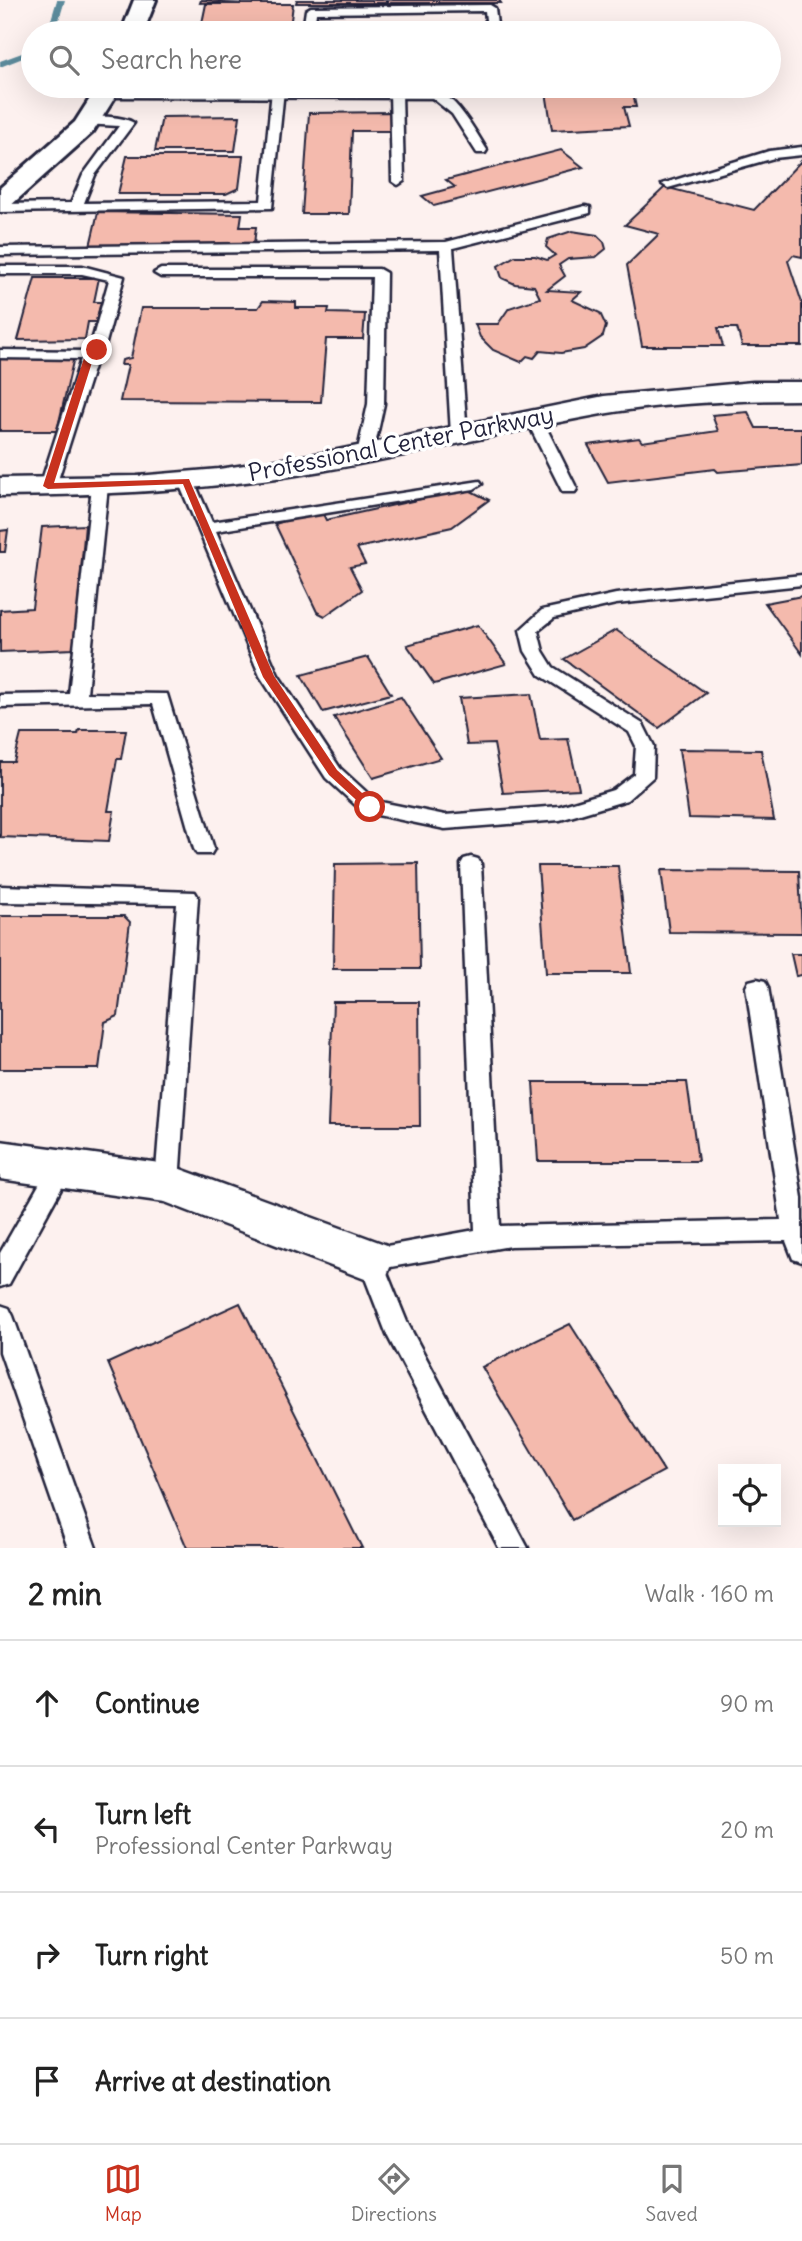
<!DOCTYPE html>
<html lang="en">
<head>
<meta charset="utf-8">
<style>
  body { margin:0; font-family:Delius,sans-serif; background:#f6f6f6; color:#222 }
  .controls { position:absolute; right:21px; bottom:21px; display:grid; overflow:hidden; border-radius:0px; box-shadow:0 7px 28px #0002 }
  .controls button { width:63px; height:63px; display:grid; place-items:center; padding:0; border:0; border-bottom:2px solid #e0e0e0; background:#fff; color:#222; font:35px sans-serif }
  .stop { position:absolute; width:21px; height:21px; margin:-16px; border:5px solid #c8321e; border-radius:50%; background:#fff }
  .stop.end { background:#c8321e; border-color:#fff; box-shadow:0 2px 7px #0008 }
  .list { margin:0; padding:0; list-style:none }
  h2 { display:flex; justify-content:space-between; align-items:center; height:91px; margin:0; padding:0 28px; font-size:30px }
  h2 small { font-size:23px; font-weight:400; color:#767676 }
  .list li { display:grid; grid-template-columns:46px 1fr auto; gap:21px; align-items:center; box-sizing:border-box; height:126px; padding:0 28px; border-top:2px solid #e0e0e0 }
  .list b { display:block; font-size:26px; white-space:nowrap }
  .list p { margin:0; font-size:23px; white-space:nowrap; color:#767676 }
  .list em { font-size:23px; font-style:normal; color:#767676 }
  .icon { flex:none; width:38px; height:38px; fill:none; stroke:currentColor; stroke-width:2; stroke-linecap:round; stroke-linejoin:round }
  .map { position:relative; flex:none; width:802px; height:1548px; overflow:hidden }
  .search { position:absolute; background:#fff; box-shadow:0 7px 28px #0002; left:21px; right:21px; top:21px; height:77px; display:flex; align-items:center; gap:18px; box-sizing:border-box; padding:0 24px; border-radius:38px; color:#767676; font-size:26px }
  .sheet { height:595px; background:#fff }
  nav { display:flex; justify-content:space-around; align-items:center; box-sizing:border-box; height:98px; border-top:2px solid #e0e0e0; background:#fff; font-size:19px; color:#767676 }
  nav a { display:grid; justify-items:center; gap:4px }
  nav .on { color:#c8321e }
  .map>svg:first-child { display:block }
</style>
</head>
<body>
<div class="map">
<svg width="802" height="1548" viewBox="0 0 802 1548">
  <rect width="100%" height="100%" fill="#fdf1ef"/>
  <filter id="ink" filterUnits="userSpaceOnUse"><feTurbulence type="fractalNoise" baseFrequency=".0143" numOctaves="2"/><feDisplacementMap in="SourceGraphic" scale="14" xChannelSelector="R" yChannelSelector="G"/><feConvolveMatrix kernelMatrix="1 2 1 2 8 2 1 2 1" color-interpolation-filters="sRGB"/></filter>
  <g filter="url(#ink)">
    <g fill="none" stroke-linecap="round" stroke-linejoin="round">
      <g fill="#5b8b9c" fill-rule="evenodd">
        <polygon points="57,0 65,0 55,33 47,33"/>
        <polygon points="33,49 33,54 0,67 0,61"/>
      </g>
    </g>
    <g fill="#f4baad" stroke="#22223b" stroke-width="2">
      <polygon points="201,0 263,0 200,3"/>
      <polygon points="297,0 499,0 501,3 296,3"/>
      <polygon points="206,4 293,4 290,28 201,28"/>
      <polygon points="632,89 636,107 624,107 629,126 552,130 546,92"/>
      <polygon points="390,112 390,131 352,131 349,214 302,214 309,113"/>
      <polygon points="240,116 235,151 155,151 162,117"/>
      <polygon points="561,150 583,167 434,206 422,196 455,187 446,180"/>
      <polygon points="127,156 243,156 239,188 226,194 118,194"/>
      <polygon points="802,160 802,257 793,255 788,261 802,303 802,346 742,346 737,328 718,328 723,346 642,346 627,265 659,234 625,225 665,187 754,210"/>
      <polygon points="98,212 242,214 240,227 256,227 254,244 90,246"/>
      <polygon points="572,231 597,235 604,242 606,249 596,257 568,259 559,265 565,276 547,290 581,292 572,300 600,313 606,326 603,336 584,349 561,353 540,351 534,358 527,356 521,362 493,350 480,337 475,324 498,324 509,308 540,298 534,286 515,284 502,278 498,266 515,256 535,256 547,260 555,255 546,247 548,239"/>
      <polygon points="35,278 99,278 94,302 101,302 96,322 88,322 85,339 18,340"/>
      <polygon points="263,301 296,302 296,308 329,308 328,313 365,314 363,339 326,339 321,402 120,401 128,365 121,365 122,360 131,358 141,308 258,308"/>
      <polygon points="0,357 74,357 57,431 0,431"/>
      <polygon points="748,412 756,428 802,428 802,465 718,472 715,469 608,482 588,445 639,438 642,442 718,431 712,415"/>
      <polygon points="467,489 489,500 452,527 357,548 365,564 350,567 362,590 325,616 317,612 275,524 298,517 323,514 326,520"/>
      <polygon points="85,525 74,649 0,652 0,610 32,608 42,527"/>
      <polygon points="8,530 5,552 0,552 0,531"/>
      <polygon points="802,596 802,654 765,603"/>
      <polygon points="478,625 506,664 434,684 407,645"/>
      <polygon points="616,630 706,693 659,728 564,659"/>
      <polygon points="368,657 391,694 323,712 301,675"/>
      <polygon points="531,694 540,740 568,739 579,789 503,793 494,744 467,745 459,698"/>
      <polygon points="401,697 441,758 373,778 334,717"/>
      <polygon points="79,730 126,730 121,759 117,759 108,811 114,811 109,841 0,837 0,762 14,762 21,734 78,734"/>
      <polygon points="679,749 761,750 774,820 689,818"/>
      <polygon points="418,863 420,969 333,969 335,864"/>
      <polygon points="538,866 618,866 631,973 546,973"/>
      <polygon points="661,870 799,871 802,933 669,932"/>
      <polygon points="0,916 124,916 130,922 118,1016 105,1022 99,1069 0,1069"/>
      <polygon points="791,954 802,954 802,975 796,976"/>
      <polygon points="333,1002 419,1002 420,1126 328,1126"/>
      <polygon points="533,1082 687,1082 698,1161 538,1161"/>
      <polygon points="240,1303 362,1548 187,1548 108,1363"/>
      <polygon points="570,1324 664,1471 572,1520 482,1367"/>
    </g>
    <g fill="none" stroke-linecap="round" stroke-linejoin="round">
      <defs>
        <g id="lane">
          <path d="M490,5l5,3 3,25h-240l6,-3h39l3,-20 5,-3zM485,11l2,18 -173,1 2,-17z"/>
          <path d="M278,86l6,4 -12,118 -272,4v-8l71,-1 12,-28 36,-49 -35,-2 -2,-3c10,-7 42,-5 52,2l-39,52 -11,28 177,-2 11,-111z"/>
          <polygon points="396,87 402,91 404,181 398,185 392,181 390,91"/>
          <path d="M426,89c24,-4 50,43 61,61l-2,3h-8l-25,-39 -26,-21z"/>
          <polygon points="802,147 802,155 774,158 668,188 662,184 769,151"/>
          <polygon points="585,206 590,207 590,213 453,248 467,434 459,439 451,434 440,250 0,255 0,247 446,242"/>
          <polygon points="0,266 82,266 124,277 104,350 97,357 56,486 48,491 40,486 81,359 0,358 0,350 87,351 90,348 109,280 82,274 0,274"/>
          <polygon points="379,269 386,273 384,404 373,454 365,459 357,454 368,404 372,277 161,277 154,273 161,269"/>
          <polygon points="534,414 542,419 577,489 575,492 563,492 561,489 526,419"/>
          <polygon points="186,476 194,481 212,522 480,481 482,484 474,489 216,531 278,675 340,768 376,801 445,815 560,806 613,790 634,774 636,746 629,732 540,675 525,651 520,630 542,610 616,594 802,575 802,585 616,604 554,618 538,631 543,651 553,667 643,724 654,746 653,777 627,800 560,820 445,829 363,812 326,778 260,676 178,481"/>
          <polygon points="100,481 108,486 87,693 167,694 214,849 211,854 197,854 194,849 153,704 0,707 0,695 69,694 92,486"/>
          <polygon points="471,857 478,859 481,864 500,1226 781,1220 746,987 749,981 757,979 765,981 768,987 802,1198 802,1262 793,1259 786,1241 510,1246 385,1268 407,1322 528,1548 499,1548 387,1335 358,1260 361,1252 370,1249 475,1230 461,864 464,859"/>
          <polygon points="0,886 195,892 198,897 179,1183 175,1190 167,1193 159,1190 155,1183 177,904 0,902"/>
          <polygon points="60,1159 68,1162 72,1169 9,1284 0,1287 0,1253 52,1162"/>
          <polygon points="0,1305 9,1308 13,1316 96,1548 68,1548 0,1352"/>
        </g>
        <g id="street">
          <polygon points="100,86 458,86 463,91 452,98 108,97 100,95 97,90"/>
          <path d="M753,382h49v18c-66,0 -136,3 -200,14 -94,17 -187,41 -281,57 -109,19 -210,24 -321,25v-18l137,-2 82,-7 104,-16 281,-57z"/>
          <polygon points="0,1141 167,1164 387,1245 393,1260 387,1275 370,1281 165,1202 0,1179"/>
        </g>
        <g id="secondary">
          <polygon points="134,0 156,0 143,33 121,33"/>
          <polygon points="98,86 122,86 93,132 9,207 0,209 0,188 75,122"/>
        </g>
      </defs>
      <use href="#lane" stroke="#22223b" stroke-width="5"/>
      <use href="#street" stroke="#22223b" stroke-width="5"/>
      <use href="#secondary" stroke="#22223b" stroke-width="6"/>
      <use href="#lane" fill="#fff" fill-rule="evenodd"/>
      <use href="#street" fill="#fff" fill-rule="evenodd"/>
      <use href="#secondary" fill="#fff" fill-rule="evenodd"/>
    </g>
  </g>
  <polygon fill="#c8321e" points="97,348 101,350 94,356 54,483 189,479 274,676 337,770 374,804 374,809 366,809 329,775 263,677 183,484 48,489 43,486 85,355"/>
  <g text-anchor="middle" stroke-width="7" stroke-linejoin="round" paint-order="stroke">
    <g font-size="24" fill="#22223b" stroke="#fff">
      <text transform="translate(401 444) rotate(-11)" y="8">Professional Center Parkway</text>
    </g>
  </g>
</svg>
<div class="controls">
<button><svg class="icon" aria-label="locate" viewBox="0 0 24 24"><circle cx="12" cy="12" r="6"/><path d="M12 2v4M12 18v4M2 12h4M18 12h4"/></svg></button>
</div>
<div class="stop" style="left:370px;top:807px"></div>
<div class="stop end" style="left:97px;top:350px"></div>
<div class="search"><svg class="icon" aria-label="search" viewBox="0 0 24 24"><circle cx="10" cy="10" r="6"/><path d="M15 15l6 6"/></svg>Search here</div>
</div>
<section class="sheet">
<h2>2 min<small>Walk · 160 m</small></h2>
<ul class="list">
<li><svg class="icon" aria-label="ahead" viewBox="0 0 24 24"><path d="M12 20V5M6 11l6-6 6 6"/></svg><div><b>Continue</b></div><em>90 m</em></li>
<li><svg class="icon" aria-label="left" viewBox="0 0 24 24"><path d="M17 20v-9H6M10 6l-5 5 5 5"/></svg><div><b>Turn left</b><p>Professional Center Parkway</p></div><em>20 m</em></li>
<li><svg class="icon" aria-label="right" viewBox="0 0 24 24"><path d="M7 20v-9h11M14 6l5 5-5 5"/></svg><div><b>Turn right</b></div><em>50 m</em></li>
<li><svg class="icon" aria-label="arrive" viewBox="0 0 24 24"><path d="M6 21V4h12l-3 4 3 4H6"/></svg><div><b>Arrive at destination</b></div></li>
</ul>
</section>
<nav>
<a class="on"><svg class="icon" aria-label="map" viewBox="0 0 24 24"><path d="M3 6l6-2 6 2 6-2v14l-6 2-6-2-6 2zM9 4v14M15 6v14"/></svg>Map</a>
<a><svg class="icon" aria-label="directions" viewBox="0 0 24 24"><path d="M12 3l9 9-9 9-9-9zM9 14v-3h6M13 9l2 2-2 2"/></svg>Directions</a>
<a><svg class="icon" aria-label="saved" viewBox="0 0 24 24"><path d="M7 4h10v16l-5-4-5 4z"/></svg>Saved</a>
</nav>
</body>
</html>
